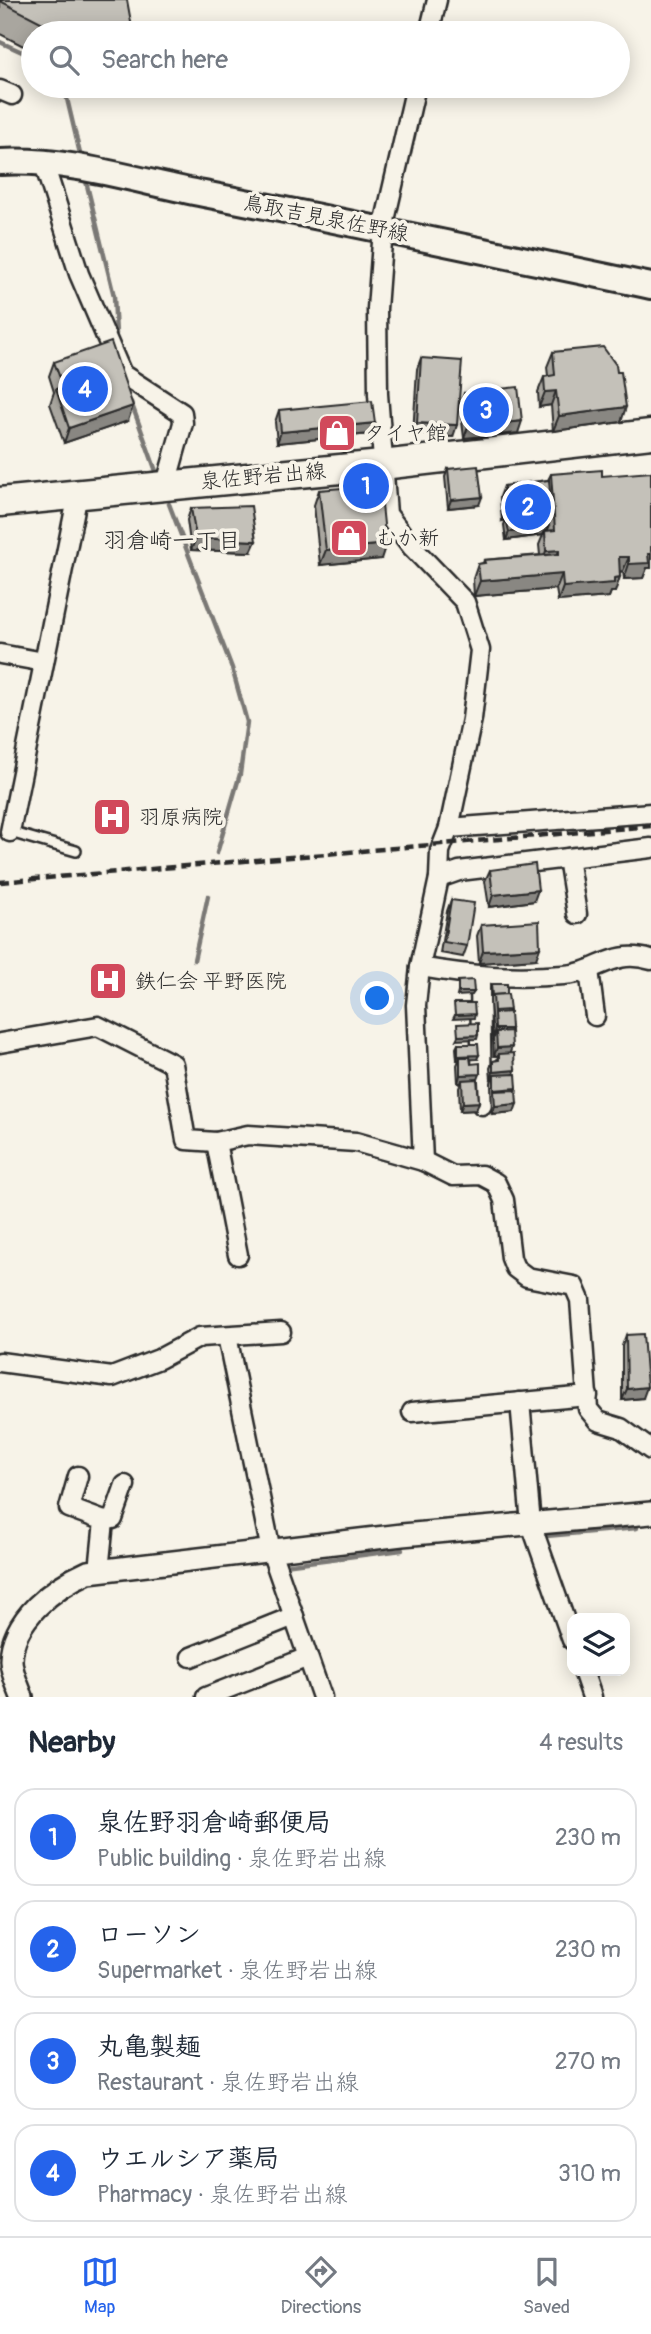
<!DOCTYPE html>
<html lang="en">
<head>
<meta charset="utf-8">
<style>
  body { margin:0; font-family:Pangolin,"Klee One",sans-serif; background:#f2f2f3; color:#1f2937 }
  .controls { position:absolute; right:21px; bottom:21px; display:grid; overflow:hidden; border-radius:14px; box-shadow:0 4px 18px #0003 }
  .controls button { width:63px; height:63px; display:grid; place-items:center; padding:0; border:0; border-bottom:2px solid #e0e1e3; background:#fff; color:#1f2937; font:35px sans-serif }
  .you { position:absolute; left:378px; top:999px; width:24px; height:24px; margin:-18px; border:5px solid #fff; border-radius:50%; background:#1a73e8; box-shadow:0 0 0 10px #1a73e833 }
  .badge { display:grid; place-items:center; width:46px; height:46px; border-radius:50%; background:#2563eb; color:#fff; font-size:23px; font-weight:700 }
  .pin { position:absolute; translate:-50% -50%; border:4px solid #fff; box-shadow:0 2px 7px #0006 }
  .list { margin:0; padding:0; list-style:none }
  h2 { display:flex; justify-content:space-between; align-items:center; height:91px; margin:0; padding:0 28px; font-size:30px }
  h2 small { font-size:23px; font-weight:400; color:#747a83 }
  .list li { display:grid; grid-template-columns:46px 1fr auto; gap:21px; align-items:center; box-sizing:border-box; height:98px; margin:0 14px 14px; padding:0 14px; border:2px solid #e0e1e3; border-radius:21px }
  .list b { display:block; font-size:26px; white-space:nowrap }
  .list p { margin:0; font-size:23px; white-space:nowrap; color:#747a83 }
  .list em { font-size:23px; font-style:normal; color:#747a83 }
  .icon { flex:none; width:38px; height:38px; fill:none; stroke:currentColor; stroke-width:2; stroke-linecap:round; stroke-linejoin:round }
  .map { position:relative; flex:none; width:651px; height:1697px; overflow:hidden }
  .search { position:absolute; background:#fff; box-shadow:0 4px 18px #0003; left:21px; right:21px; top:21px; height:77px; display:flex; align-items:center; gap:18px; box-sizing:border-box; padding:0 24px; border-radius:38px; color:#747a83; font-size:26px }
  .sheet { height:539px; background:#fff }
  nav { display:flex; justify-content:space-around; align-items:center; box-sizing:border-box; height:98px; border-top:2px solid #e0e1e3; background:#fff; font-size:19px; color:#747a83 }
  nav a { display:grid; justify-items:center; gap:4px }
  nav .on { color:#2563eb }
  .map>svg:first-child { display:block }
</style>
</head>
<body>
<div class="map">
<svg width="651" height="1697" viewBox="0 0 651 1697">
  <rect width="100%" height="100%" fill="#f7f3e8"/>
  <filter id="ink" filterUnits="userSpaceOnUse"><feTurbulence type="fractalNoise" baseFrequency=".0143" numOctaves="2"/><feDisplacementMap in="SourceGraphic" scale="14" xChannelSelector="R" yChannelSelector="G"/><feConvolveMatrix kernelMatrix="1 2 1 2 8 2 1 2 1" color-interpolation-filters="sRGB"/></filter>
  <g filter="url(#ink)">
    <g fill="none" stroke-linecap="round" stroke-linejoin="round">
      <g stroke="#7a7874" stroke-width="4.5">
        <polyline points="0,42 33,57"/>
        <polyline points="64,86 81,158"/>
        <polyline points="85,177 114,296 116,334"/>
        <polyline points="131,402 157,474"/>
        <polyline points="169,504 232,668 247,722 240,774 217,853"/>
        <polyline points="194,960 208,896"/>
        <polyline points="546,1536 637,1528"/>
        <polyline points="284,1565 402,1550"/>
      </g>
      <defs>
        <polyline id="service" points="10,832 76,851"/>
        <g id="minor">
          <polyline points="429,33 437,0"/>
          <polyline points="416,86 383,229 377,309 378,394 387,514 412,547 465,602 480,650 472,719 449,828 440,851 439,878 420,967 416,1005 423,1161"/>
          <polyline points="0,90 12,95"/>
          <polyline points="44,164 79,274 122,374 182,413 183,423 166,484"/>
          <polyline points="0,654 44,662"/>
          <polyline points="449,828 651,813"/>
          <polyline points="10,832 78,494"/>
          <polyline points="568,858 577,914"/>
          <polyline points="439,878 459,871 651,848"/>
          <path d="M420,967c52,9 92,12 144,8 35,-2 48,-27 87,-15"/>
          <polyline points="589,970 595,1016"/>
          <polyline points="480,978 482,1105"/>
          <polyline points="0,1043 98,1026 173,1064 186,1140 216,1142 248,1135 356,1142 423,1161 453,1176 481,1175 496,1183 504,1200 511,1258 515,1268 527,1277 574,1286 580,1300 588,1409 598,1421 621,1428 651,1450"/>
          <polyline points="216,1142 238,1255"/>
          <polyline points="227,1336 271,1551 322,1697"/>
          <polyline points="0,1362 112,1377 159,1359 200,1337 281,1332"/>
          <polyline points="520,1402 531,1524 572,1640"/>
          <polyline points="412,1412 588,1396"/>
          <polyline points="78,1476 69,1508 104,1521"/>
          <polyline points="99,1571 104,1521 113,1519 125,1485"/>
          <polyline points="191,1657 294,1616"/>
          <polyline points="583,1671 592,1697"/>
          <polyline points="206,1697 308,1657"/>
        </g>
        <path id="tertiary" d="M22,1697c-4,-11 -11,-25 -11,-37 1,-41 43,-73 77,-88l314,-37 249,-22"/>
        <path id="secondary" d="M0,162c69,-4 137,19 204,32 149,29 298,61 447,92"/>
        <polyline id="primary" points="0,502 382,465 651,434"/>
      </defs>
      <use href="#service" stroke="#2b2b2b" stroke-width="14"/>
      <use href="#minor" stroke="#2b2b2b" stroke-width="23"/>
      <use href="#tertiary" stroke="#2b2b2b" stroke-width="26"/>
      <use href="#secondary" stroke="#2b2b2b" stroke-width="30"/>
      <use href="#primary" stroke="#2b2b2b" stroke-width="33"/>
      <use href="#service" stroke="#f7f3e8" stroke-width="9"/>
      <use href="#minor" stroke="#f7f3e8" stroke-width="18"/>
      <use href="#tertiary" stroke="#f7f3e8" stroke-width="21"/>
      <use href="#secondary" stroke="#f7f3e8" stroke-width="24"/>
      <use href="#primary" stroke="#f7f3e8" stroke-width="28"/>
      <polyline stroke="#2b2b2b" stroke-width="4.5" stroke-dasharray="10 5" stroke-linecap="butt" points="0,882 651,826"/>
    </g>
    <g fill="#a9a69f" stroke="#2b2b2b" stroke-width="2">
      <polygon points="0,0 133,33 33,33 33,51 0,34"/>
      <polygon points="74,86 96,86 85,92"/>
      <polygon points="553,352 621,422 553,431 551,405 539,407 538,392 544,377 548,376 547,367"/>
      <polygon points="421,358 453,437 413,434 417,369"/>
      <polygon points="54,362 128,421 64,443 50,404 54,392 49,376"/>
      <polygon points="464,393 518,433 464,438 460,404"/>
      <polygon points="279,410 375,423 370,434 277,443 275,422"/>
      <polygon points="448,469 479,505 448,508 445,477"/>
      <polygon points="551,474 602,476 647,568 643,578 624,579 623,571 620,572 615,592 611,592 609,597 558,601 556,589 474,596 473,579 478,564 483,563 484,560 540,555 539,545 543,535 506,540 504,525 506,520 502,521 500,497 504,486 548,480"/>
      <polygon points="319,490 354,491 381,559 320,565 314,505"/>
      <polygon points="191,508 251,552 191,550 187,520"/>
      <polygon points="490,870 534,901 489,907 485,881"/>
      <polygon points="451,900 467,946 463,957 440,953 447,911"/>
      <polygon points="481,925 536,959 479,963 477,936"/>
      <polygon points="491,984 507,994 511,1029 510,1054 515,1070 514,1074 517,1088 514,1112 492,1114 491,1083 492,1079 491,1079 490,1068 493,1061 497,1060 498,1056 494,1056 493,1039 494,1037 493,1037 490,1002 490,988"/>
      <polygon points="458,1044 477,1059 470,1059 471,1064 478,1081 479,1102 476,1110 460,1111 459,1088 461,1083 458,1083 457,1065 459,1060 457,1060 456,1048"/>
      <polygon points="626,1335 643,1398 622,1400 622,1346"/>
    </g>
    <g fill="#898782" stroke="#2b2b2b" stroke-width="2">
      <polygon points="88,86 96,86 85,92"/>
      <polygon points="556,391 551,405 539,407 545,392"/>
      <polygon points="133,406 128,421 64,443 69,428"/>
      <polygon points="626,407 621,422 553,431 559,416"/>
      <polygon points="522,421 518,433 464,438 468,427"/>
      <polygon points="375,423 370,434 277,443 281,432"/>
      <polygon points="417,423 457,425 453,437 413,434"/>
      <polygon points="482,497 479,505 448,508 451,500"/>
      <polygon points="551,505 547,517 506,518 506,520 502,521 506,509"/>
      <polygon points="549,527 546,535 545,531 543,535 506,540 509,532"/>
      <polygon points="196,538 256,541 251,552 191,550"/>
      <polygon points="386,544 381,559 320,565 326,550"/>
      <polygon points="559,550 554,565 541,565 546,551"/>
      <polygon points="648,554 651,554 651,568 647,568 643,578 624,579 629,564"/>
      <polygon points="619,557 629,557 623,571 613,572"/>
      <polygon points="562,574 556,589 474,596 480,581"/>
      <polygon points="620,577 615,592 611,592 609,597 558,601 563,587"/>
      <polygon points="538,890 534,901 489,907 493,895"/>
      <polygon points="540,948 536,959 479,963 483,951"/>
      <polygon points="458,992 474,992 472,995 457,996"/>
      <polygon points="475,1014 474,1018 453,1019 455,1015"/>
      <polygon points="495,1029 511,1029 508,1036 496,1032 494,1037 493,1037"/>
      <polygon points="478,1035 477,1039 456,1040 458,1036"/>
      <polygon points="512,1047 509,1055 494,1056 497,1048"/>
      <polygon points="479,1055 477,1059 460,1060 460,1057 459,1060 457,1060 458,1056"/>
      <polygon points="515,1070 512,1078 494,1075 492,1079 491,1079 493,1072"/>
      <polygon points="480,1074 477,1082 462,1080 461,1083 458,1083 460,1075"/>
      <polygon points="479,1102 476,1110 460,1111 463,1103"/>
      <polygon points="517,1104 514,1112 492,1114 495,1106"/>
      <polygon points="647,1387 643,1398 622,1400 627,1389"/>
    </g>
    <g fill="#c4c1b9" stroke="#2b2b2b" stroke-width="2">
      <polygon points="0,0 127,0 133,33 62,33 0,1"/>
      <polygon points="111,342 133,406 69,428 56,389 63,386 54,362"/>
      <polygon points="603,347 616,365 617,372 621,372 626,407 559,416 556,391 545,392 544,377 555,375 553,352"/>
      <polygon points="421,358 462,361 457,425 417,423"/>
      <polygon points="518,387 522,421 468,427 464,393"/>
      <polygon points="372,401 375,423 281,432 279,410"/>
      <polygon points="478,466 482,497 451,500 448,469"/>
      <polygon points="602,470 602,476 651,472 651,554 648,554 649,563 629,564 629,557 619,557 620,577 614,578 614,583 563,587 562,574 480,581 478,564 485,563 484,560 559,554 559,550 546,551 545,531 555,530 551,474"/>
      <polygon points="549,480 551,505 506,509 504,486"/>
      <polygon points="354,487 354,491 368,489 369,506 382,505 386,544 326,550 319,490"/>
      <polygon points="251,506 256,541 196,538 191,508"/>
      <polygon points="547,512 549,527 509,532 506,518"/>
      <polygon points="535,864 538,890 493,895 490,870"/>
      <polygon points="451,900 474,903 467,946 444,942"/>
      <polygon points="539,921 540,948 483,951 481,925"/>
      <polygon points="473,980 474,992 458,992 458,981"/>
      <polygon points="491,984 507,984 507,994 493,995 493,996 492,996"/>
      <polygon points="508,994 510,1010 494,1011 493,995"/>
      <polygon points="454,1003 474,1003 475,1014 455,1015"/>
      <polygon points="510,1012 511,1029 495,1029 494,1013"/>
      <polygon points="478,1023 478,1035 458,1036 457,1024"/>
      <polygon points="511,1031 512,1047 497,1048 496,1032"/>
      <polygon points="458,1044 478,1044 479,1055 458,1056"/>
      <polygon points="514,1053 515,1070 493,1072 493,1061 499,1060 499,1054"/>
      <polygon points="460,1057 470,1057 471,1064 480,1063 480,1074 460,1075"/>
      <polygon points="516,1074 517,1088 494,1090 494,1075"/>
      <polygon points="477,1079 479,1102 463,1103 462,1080"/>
      <polygon points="516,1090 517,1104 495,1106 494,1091"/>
      <polygon points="643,1334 647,1387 627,1389 626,1335"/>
    </g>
  </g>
  <defs>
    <symbol id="shop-square" viewBox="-11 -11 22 22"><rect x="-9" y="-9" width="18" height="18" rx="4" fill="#d1495b" stroke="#f7f3e8"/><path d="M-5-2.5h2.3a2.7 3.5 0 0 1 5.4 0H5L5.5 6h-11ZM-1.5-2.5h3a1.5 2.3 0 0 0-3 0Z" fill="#fff"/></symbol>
    <symbol id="hospital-square" viewBox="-11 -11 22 22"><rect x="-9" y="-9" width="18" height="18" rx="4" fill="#d1495b" stroke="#f7f3e8"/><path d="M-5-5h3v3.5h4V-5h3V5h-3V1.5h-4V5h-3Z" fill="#fff"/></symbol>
  </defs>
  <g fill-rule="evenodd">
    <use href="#shop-square" x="315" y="411" width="44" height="44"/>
    <use href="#shop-square" x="327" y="516" width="44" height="44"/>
    <use href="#hospital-square" x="90" y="795" width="44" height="44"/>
    <use href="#hospital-square" x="86" y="959" width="44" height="44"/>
  </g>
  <g text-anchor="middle" stroke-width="7" stroke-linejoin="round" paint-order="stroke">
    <g font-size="21" fill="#2b2b2b" stroke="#f7f3e8">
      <text transform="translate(326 218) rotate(11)" y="7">鳥取吉見泉佐野線</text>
      <text transform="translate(263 476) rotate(-5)" y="7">泉佐野岩出線</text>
    </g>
    <g font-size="21" fill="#2b2b2b" stroke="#f7f3e8" text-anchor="start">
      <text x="364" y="440">タイヤ館</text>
      <text x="376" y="545">むか新</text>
      <text x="139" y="824">羽原病院</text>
      <text x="135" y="988">鉄仁会 平野医院</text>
    </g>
    <g font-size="23" fill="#2b2b2b" stroke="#f7f3e8">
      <text x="172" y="548">羽倉崎一丁目</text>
    </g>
  </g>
</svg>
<div class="controls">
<button><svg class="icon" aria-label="layers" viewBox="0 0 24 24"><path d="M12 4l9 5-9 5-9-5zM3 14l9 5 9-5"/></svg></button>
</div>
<div class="you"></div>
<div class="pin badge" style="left:366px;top:486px">1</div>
<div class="pin badge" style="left:528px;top:507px">2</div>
<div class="pin badge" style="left:486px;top:410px">3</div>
<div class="pin badge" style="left:85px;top:389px">4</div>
<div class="search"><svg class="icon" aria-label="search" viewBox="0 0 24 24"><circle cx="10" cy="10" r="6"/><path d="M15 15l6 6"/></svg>Search here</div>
</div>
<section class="sheet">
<h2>Nearby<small>4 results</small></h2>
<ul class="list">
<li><span class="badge">1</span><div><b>泉佐野羽倉崎郵便局</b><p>Public building · 泉佐野岩出線</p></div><em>230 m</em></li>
<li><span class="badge">2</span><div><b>ローソン</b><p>Supermarket · 泉佐野岩出線</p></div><em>230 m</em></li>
<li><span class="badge">3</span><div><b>丸亀製麺</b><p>Restaurant · 泉佐野岩出線</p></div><em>270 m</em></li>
<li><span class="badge">4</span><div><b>ウエルシア薬局</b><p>Pharmacy · 泉佐野岩出線</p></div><em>310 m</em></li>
</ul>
</section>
<nav>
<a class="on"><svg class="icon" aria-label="map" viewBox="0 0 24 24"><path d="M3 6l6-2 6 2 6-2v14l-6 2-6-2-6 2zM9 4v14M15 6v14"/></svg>Map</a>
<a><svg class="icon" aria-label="directions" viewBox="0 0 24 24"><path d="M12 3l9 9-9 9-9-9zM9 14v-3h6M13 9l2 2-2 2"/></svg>Directions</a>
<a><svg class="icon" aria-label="saved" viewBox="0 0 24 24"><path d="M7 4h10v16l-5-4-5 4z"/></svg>Saved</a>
</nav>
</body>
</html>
